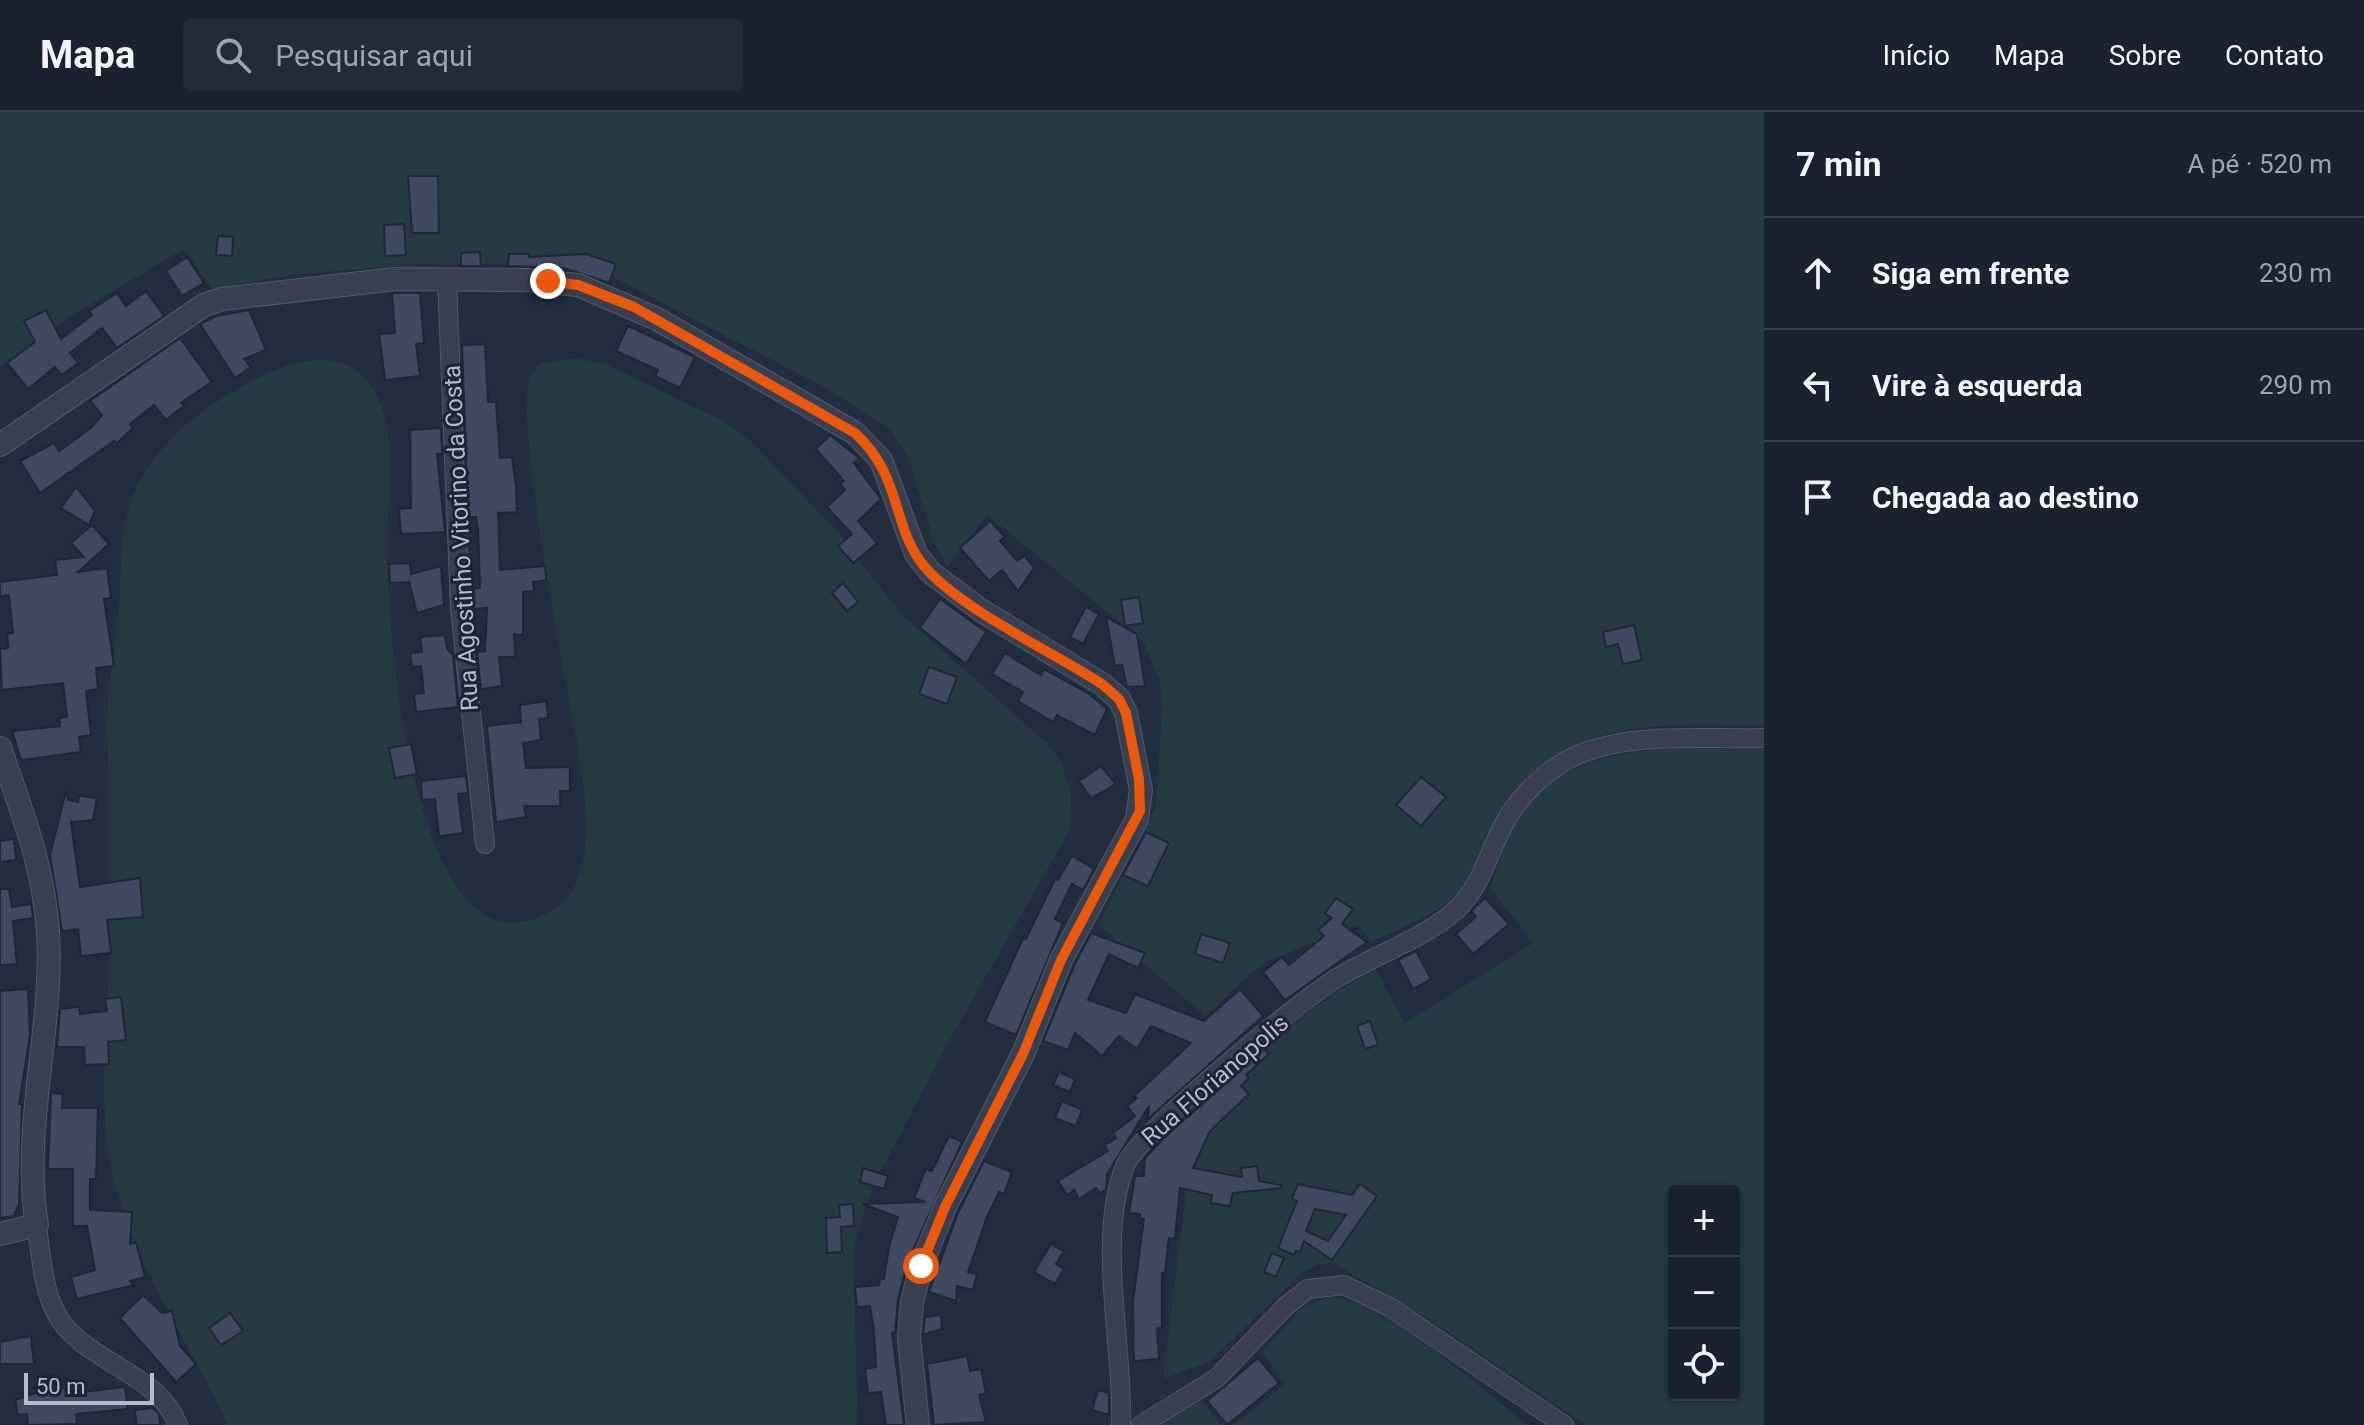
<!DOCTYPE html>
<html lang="pt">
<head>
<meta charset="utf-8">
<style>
  body { margin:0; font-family:Roboto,sans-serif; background:#232a38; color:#f1f3f6 }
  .controls { position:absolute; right:24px; bottom:24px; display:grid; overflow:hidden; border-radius:8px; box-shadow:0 2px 6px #0004 }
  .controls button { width:72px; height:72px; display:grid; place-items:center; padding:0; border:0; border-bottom:2px solid #383f4c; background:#1a2230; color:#f1f3f6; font:40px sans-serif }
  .scale { position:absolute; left:24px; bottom:20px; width:130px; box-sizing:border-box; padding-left:8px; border:4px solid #b4bbca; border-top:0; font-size:22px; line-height:28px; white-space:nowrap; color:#b4bbca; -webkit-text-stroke:6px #1c2435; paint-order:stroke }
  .stop { position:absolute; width:24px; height:24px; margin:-18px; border:6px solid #ea580c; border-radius:50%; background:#fff }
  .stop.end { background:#ea580c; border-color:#fff; box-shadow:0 2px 8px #0008 }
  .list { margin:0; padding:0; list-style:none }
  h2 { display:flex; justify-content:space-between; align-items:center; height:104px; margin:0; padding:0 32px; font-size:34px }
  h2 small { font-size:26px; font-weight:400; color:#9fa4ab }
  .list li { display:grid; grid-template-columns:52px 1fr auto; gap:24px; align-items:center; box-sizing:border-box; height:112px; padding:0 32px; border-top:2px solid #383f4c }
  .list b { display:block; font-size:30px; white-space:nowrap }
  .list em { font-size:26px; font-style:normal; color:#9fa4ab }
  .icon { flex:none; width:44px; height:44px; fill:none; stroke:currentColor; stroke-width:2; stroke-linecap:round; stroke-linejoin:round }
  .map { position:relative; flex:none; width:1764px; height:1313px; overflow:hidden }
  header { display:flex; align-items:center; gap:48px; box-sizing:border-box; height:112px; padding:0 40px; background:#1a2230; border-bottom:2px solid #383f4c }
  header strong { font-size:38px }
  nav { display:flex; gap:44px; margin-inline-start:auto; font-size:28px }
  .search { width:560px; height:72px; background:#232a38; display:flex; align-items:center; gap:20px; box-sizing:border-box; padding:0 28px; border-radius:8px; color:#9fa4ab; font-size:30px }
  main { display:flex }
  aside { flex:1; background:#1a2230 }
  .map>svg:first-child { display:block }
</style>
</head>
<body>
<header>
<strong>Mapa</strong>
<div class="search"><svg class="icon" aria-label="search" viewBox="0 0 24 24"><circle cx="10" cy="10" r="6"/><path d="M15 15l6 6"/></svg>Pesquisar aqui</div>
<nav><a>Início</a><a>Mapa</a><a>Sobre</a><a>Contato</a></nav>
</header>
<main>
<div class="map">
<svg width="1764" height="1313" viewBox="0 0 1764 1313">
  <rect width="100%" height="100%" fill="#232d40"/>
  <g fill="#253b41" fill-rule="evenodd">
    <path d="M0,0h1764v614c-90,-2 -191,-10 -253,69 -16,20 -21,48 -32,72 -18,39 -71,58 -108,75l-13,-17 -88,35 -19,13 -46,43 -106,-91 57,-118 6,-100 -2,-26 -17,-40 -156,-126 -40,52 -13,-25 -26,-86 -19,-27 -63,-41 -219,-114 -68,-11 -131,2 -118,10 -78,14 -28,-40 -115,68 -69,50z"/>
    <path d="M575,246l31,6 117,57 26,18 85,89 68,87 144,127 13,16 12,32 -1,40 -117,204 -79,150 -13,36 -8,32 5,173h-630c-39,-84 -96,-161 -116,-252 -15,-69 -4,-146 -3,-217 1,-52 1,-105 0,-157 0,-32 -3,-65 -1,-97 2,-28 8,-56 10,-84 4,-39 1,-83 14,-120 14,-36 45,-70 77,-91 40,-27 124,-78 162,-21 30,45 15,115 16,166 1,83 21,320 100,364 25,14 58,4 77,-15 18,-19 21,-43 22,-67 1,-56 -14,-113 -23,-168 -16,-87 -32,-175 -37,-263l3,-26 11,-14z"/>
    <path d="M1764,637v676h-178l-145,-98 -107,-64 -15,1 -17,9 -92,88 -47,18 28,-227c32,-82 111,-140 184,-184l30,55 128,-80 -43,-55c9,-24 16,-52 31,-74 54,-78 160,-64 243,-65zM1674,1079h60v204h-60z"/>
    <path d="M1330,1185c49,3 157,95 197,128h-293l51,-41 -23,-32 41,-45z"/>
    <polygon points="1201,1288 1221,1313 1154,1313"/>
  </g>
  <g fill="#3f4a60" stroke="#1e2637" stroke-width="2" fill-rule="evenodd">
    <polygon points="408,64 438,64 439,121 412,121"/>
    <polygon points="404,112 406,143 385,144 384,113"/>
    <polygon points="218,124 233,125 232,144 216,143"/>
    <polygon points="480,140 481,154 461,154 461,141"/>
    <polygon points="509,142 529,142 529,145 586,142 616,152 609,171 564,156 508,154"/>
    <polygon points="187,145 204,171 182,184 166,159"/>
    <polygon points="146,179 164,204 117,236 102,216 70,241 78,251 62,263 55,255 28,277 7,251 35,230 24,209 46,198 61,227 92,203 89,199 117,181 126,194"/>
    <polygon points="392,181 420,181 424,231 416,232 420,264 385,268 379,222 395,221"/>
    <polygon points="249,198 266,238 244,247 251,255 235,266 200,212 216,204"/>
    <polygon points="628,214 695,245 680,276 655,264 658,258 616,239"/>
    <polygon points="180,226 212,270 181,291 184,294 166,308 154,293 130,312 133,316 117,331 114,329 40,381 20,349 54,331 59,339 91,316 102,303 90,289"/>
    <polygon points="485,232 488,290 496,290 500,346 512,345 516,374 517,400 498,401 500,458 545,454 546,468 533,470 534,479 523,480 523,523 514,522 515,545 499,545 502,574 481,577 477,540 485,539 487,496 474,497 474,476 480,476 478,417 476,405 468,405 462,233"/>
    <polygon points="441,316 442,342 437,342 445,420 401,422 399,397 411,396 410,318"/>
    <polygon points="830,323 859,346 854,351 881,387 858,409 877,431 853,451 838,434 852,422 827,395 845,378 840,372 844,369 816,337"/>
    <polygon points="76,375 95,399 89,413 61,396"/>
    <polygon points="990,409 1005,425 1000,429 1017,449 1025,444 1034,456 1018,479 1002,458 989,469 960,436"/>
    <polygon points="92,413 109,432 78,460 107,456 111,486 104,487 114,554 96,556 98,577 86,579 91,623 79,625 81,640 21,648 12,619 60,614 59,606 67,605 63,571 2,578 0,537 8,536 7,522 13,521 9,483 0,484 0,470 57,463 55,448 84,445 71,431"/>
    <polygon points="410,451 411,462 441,454 444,493 417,501 409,470 390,471 389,452"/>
    <polygon points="843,471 858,490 847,499 832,481"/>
    <polygon points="1139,485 1143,511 1125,514 1121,488"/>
    <polygon points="940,487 986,520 966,552 920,516"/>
    <polygon points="1086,495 1099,502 1083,532 1070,525"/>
    <polygon points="1106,505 1137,522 1145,574 1127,575 1122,553 1115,554"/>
    <polygon points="1634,513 1642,548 1623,552 1618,532 1606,535 1603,520"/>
    <polygon points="445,523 447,537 453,543 458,595 416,600 414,582 424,581 421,554 412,555 410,541 422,540 420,525"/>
    <polygon points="1005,541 1041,563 1044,557 1088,581 1107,597 1095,623 1057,603 1053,610 1018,589 1023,580 992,562"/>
    <polygon points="929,555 957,565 947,592 919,582"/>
    <polygon points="546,589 548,606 539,607 541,628 523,631 526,656 570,655 570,679 560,679 560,694 524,694 526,705 496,710 487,614 521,610 520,593"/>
    <polygon points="411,632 417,662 395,666 389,636"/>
    <polygon points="1101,654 1116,672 1091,686 1079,669"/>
    <polygon points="466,664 468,681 458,682 463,721 439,724 435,687 422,688 421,669"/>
    <polygon points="1421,665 1446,685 1421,714 1396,693"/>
    <polygon points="66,679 68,688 78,690 79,684 97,686 93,708 71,710 80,775 140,766 143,805 107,808 111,841 81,844 78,817 62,819 50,743"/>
    <polygon points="1146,720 1169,731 1148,774 1123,763"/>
    <polygon points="14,727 16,748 0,750 0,729"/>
    <polygon points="1072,744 1094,757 1083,778 1072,772 1055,807 1063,811 1016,923 985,910 1023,826 1026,827 1055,767 1058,768"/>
    <polygon points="0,777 9,777 12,795 31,792 33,806 13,809 17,852 0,853"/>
    <polygon points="1336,786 1353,797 1342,812 1367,830 1285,888 1263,860 1282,845 1289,853 1324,824 1318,818 1332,806 1325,801"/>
    <polygon points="1485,786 1509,812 1473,842 1456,822 1476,805 1471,799"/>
    <polygon points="1091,821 1145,841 1138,856 1109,842 1088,888 1126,901 1135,882 1204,909 1240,877 1263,904 1148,1007 1149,994 1107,1062 1106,1078 1100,1081 1096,1076 1079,1087 1074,1078 1067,1083 1058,1069 1108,1039 1104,1034 1116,1026 1113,1021 1135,1004 1127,994 1137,986 1134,984 1191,931 1151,914 1137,937 1119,924 1102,944 1075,921 1068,938 1043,929 1074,854"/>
    <polygon points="1201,822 1230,831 1223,851 1195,842"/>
    <polygon points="1416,839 1431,867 1413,877 1398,848"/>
    <polygon points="28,877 30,923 19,992 22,992 19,1091 14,1104 0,1106 0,879"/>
    <polygon points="121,885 126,928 108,930 109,952 85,953 84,935 57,935 60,897 79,895 80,902 107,899 105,887"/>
    <polygon points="1370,909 1378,933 1365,937 1357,914"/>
    <polygon points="1264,937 1269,942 1246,963 1249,966 1241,974 1249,982 1210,1019 1193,1056 1242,1065 1241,1056 1257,1054 1259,1069 1281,1073 1281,1076 1233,1081 1230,1094 1211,1091 1212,1083 1180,1076 1175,1126 1169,1126 1165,1161 1162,1161 1162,1216 1157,1216 1159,1247 1134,1249 1133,1189 1144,1107 1140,1107 1140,1102 1129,1101 1135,1064 1144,1064 1145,1046 1167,1023"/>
    <polygon points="1059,960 1075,967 1070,980 1053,973"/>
    <polygon points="51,981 63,982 62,996 98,996 96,1067 90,1067 90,1098 132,1100 130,1132 136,1130 145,1165 130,1169 134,1173 77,1187 71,1165 95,1158 87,1114 73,1114 73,1057 48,1057"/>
    <polygon points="1062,989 1082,998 1076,1014 1055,1006"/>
    <polygon points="949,1024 962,1030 908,1149 898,1187 895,1220 892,1221 904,1313 886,1313 881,1280 868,1281 865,1257 876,1255 874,1218 870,1194 857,1195 855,1175 879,1173 880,1166 884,1167 889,1135 898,1105 862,1092 925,1090 914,1086 926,1057 932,1059"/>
    <polygon points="984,1049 1012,1060 1004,1082 999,1080 987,1105 968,1160 977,1162 973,1178 957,1174 956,1189 929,1180 958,1101"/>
    <polygon points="863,1056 888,1064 884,1077 860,1070"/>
    <path d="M1298,1072l54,11 8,-11 17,12 -45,64 -28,-19 -4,11 -4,-1 -2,4 -16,-7 19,-47 -5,-2zM1315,1097l31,6 -18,26 -22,-10z"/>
    <polygon points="853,1092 854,1114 841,1115 842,1140 827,1141 826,1106 840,1105 839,1093"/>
    <polygon points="1051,1132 1064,1139 1056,1152 1064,1157 1055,1172 1034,1160"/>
    <polygon points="1272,1141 1284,1146 1276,1165 1264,1160"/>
    <polygon points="143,1183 162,1201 172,1199 180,1234 196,1252 176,1270 120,1206"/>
    <polygon points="230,1201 243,1219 221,1233 209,1216"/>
    <polygon points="941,1203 942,1217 923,1223 925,1205"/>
    <polygon points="31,1224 34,1252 0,1252 0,1230"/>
    <polygon points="967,1244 970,1259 981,1257 986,1281 979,1283 986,1310 934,1313 927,1252"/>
    <polygon points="1258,1246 1279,1271 1227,1313 1207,1289"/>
    <polygon points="125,1275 128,1297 76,1302 77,1312 28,1313 27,1302 18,1303 15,1288 44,1278 65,1276 66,1282"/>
    <polygon points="1098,1278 1109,1281 1109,1303 1092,1298"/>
    <polygon points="153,1296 159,1302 160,1313 136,1313 135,1298"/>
  </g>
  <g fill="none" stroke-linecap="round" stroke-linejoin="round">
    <defs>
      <g id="minor">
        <polyline points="447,167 460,496 485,732"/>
        <path d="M37,1113c4,31 6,69 23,95 31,44 99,54 118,105"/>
        <path d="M1121,1313c3,-76 -25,-186 4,-259 12,-32 177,-167 212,-188 36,-22 78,-36 112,-62 30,-23 36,-54 52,-86 13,-28 39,-55 66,-70 57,-30 135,-20 197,-22"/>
        <polyline points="1141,1313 1217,1266 1286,1194 1308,1177 1344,1173 1391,1196 1564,1313"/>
      </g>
      <g id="tertiary">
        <polyline points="0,333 204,193 222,187 395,167 526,168 578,173 657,207 855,321 881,348 916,442 930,460 982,499 1102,572 1119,587 1126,601 1141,678 1137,707 1061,848 1023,942 945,1095 921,1154 912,1190 909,1226 918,1313"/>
        <path d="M0,636c21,61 44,119 48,184 6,97 -27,196 -11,293l-37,9"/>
      </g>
    </defs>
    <use href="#minor" stroke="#525a6a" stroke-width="20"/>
    <use href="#tertiary" stroke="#525a6a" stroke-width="24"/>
    <use href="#minor" stroke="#383f50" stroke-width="18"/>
    <use href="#tertiary" stroke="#383f50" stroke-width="22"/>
  </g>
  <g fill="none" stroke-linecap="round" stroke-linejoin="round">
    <path stroke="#ea580c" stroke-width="10" d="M548,169l30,4 56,22 221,126c48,44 36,93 69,133 36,43 129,86 178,118l17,15 7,14 13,66 1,32 -79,149 -38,94 -78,153 -24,59"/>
  </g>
  <g text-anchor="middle" stroke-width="6" stroke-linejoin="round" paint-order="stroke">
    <g font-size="24" fill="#b4bbca" stroke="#1c2435">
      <text transform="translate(461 426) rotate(-93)" y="8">Rua Agostinho Vitorino da Costa</text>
      <text transform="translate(1215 968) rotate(-41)" y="8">Rua Florianopolis</text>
    </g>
  </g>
</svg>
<div class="controls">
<button>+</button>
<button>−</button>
<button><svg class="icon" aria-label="locate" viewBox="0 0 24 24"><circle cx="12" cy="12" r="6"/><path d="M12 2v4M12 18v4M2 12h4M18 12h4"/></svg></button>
</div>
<div class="scale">50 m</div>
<div class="stop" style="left:921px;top:1154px"></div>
<div class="stop end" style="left:548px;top:169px"></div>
</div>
<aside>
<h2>7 min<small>A pé · 520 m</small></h2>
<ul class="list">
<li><svg class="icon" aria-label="ahead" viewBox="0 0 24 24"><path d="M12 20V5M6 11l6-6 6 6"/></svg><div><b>Siga em frente</b></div><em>230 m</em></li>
<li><svg class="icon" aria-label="left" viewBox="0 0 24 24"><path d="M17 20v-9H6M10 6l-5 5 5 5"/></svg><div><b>Vire à esquerda</b></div><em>290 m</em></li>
<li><svg class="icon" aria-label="arrive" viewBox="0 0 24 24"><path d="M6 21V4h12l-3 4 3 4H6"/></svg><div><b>Chegada ao destino</b></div></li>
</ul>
</aside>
</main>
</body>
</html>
